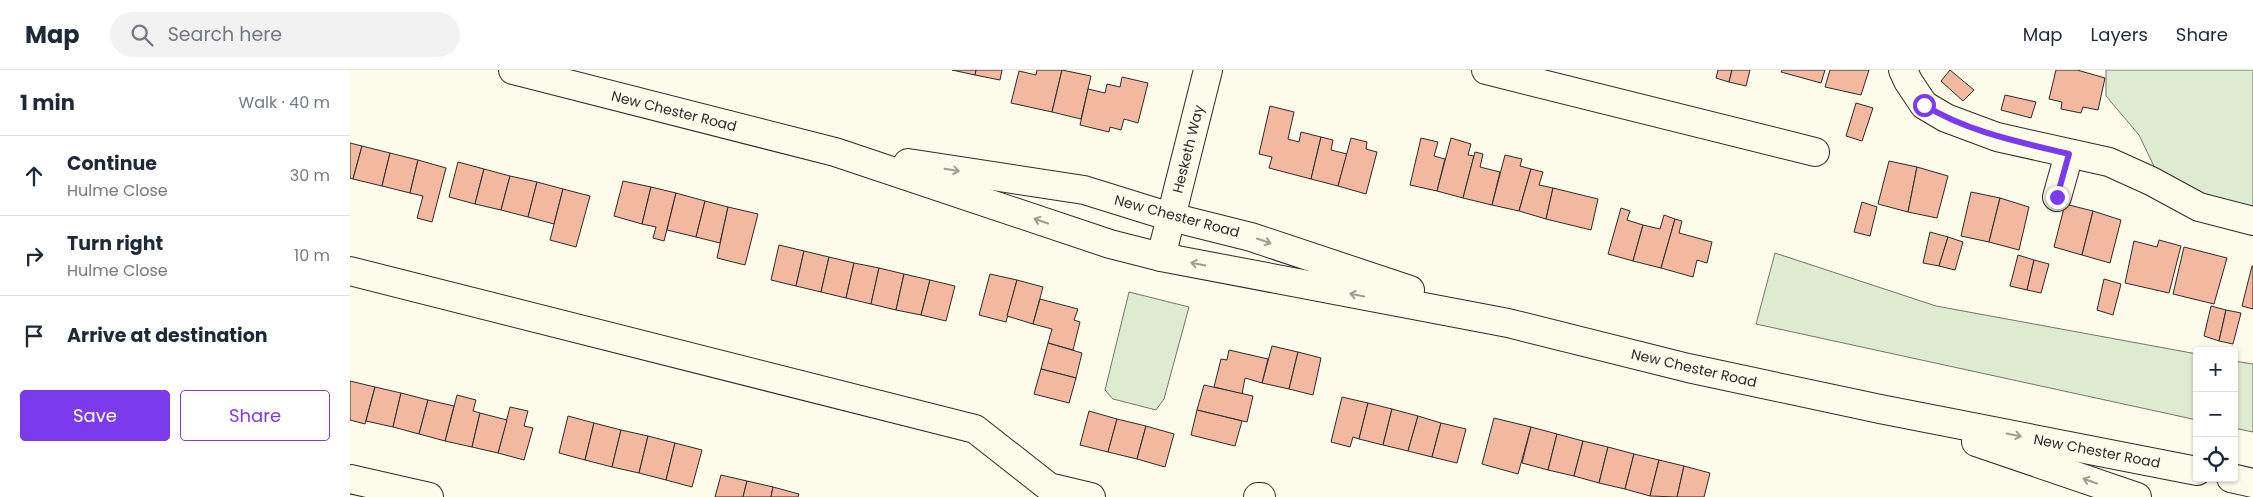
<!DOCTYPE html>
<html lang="en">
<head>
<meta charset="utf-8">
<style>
  body { margin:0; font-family:Poppins,sans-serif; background:#f2f2f3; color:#1f2937 }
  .controls { position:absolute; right:15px; bottom:15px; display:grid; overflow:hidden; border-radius:5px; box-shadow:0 1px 4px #0004 }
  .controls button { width:45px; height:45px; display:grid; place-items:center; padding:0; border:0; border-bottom:1px solid #e0e1e3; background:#fff; color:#1f2937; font:25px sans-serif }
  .stop { position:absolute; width:15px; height:15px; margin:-11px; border:4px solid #7c3aed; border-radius:50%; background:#fff }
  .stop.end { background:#7c3aed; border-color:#fff; box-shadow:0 1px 5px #0008 }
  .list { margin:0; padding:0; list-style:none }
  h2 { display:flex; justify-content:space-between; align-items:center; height:65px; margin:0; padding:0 20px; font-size:21px }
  h2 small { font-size:16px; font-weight:400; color:#747a83 }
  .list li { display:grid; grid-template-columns:32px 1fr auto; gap:15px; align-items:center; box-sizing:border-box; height:80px; padding:0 20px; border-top:1px solid #e0e1e3 }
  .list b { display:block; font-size:19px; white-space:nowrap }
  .list p { margin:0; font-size:16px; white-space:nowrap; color:#747a83 }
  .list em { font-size:16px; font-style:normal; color:#747a83 }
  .actions { display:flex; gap:10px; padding:15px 20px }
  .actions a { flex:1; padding:11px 0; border:1px solid #7c3aed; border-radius:5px; text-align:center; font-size:18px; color:#7c3aed }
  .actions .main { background:#7c3aed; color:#fff }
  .icon { flex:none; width:28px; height:28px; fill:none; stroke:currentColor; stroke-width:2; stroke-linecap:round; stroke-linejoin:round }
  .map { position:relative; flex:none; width:1903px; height:427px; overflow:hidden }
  header { display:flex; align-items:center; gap:30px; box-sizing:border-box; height:70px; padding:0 25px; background:#fff; border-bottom:1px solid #e0e1e3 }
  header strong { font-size:24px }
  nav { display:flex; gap:28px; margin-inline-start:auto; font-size:18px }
  .search { width:350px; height:45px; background:#f2f2f3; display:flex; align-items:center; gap:12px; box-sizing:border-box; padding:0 18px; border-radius:28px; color:#747a83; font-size:19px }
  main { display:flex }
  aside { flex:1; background:#fff }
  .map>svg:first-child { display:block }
</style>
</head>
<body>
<header>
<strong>Map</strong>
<div class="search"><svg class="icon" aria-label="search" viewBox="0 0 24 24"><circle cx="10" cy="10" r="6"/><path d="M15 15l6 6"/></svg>Search here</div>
<nav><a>Map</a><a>Layers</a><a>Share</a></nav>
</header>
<main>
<aside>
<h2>1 min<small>Walk · 40 m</small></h2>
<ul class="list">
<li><svg class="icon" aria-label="ahead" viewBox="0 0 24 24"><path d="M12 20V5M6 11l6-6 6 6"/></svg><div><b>Continue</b><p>Hulme Close</p></div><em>30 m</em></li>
<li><svg class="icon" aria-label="right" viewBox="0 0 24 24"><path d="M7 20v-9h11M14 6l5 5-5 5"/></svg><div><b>Turn right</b><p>Hulme Close</p></div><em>10 m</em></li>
<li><svg class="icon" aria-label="arrive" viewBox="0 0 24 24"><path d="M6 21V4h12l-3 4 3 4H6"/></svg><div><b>Arrive at destination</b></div></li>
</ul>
<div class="actions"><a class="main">Save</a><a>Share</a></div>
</aside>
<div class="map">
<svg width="1903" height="427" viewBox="0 0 1903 427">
  <rect width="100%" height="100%" fill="#fdfbea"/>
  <g fill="#deebd1" stroke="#74746e">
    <polygon points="1756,0 1903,0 1903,138 1812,113 1789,65 1756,26"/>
    <polygon points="1425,183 1586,236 1847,284 1847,350 1406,254"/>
    <polygon points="779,222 839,237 814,329 806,340 763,329 755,320"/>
    <polygon points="1884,291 1903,294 1903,362 1884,358"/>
  </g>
  <g fill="#f2b8a0" stroke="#2b2b2b">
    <polygon points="602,0 626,0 625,5"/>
    <polygon points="626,0 652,0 650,10 625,5"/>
    <polygon points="687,0 712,0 702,42 661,33 669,1 686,5"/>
    <polygon points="712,0 741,6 731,49 702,42"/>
    <polygon points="1368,0 1382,0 1379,12 1366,8"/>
    <polygon points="1382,0 1400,0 1396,16 1379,12"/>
    <polygon points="1432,0 1475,0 1471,13 1431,2"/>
    <polygon points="1480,0 1519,0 1511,25 1475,17"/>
    <polygon points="1600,0 1624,20 1613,31 1591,11"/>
    <polygon points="1706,0 1727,0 1755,8 1748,40 1733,37 1731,43 1711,39 1712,32 1699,29"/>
    <polygon points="772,7 798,13 788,53 774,49 771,60 760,57 759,62 730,55 738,19 755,23 757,14 770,17"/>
    <polygon points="1655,25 1686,32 1681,48 1651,40"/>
    <polygon points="1506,33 1523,38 1512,71 1496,66"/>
    <polygon points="920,36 944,42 938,69 949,72 951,62 971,67 961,109 919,98 922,87 909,84"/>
    <polygon points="971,67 983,70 981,80 997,84 988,116 961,109"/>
    <polygon points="1001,68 1017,72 1016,79 1027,82 1016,124 988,116"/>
    <polygon points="1071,68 1088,72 1084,86 1095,89 1087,121 1060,115"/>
    <polygon points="1101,68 1121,74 1118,85 1124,86 1113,128 1087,121"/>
    <polygon points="0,73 12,76 3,109 0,108"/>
    <polygon points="12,76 40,83 32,116 3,109"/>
    <polygon points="1125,82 1133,84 1130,97 1150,102 1142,135 1113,128"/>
    <polygon points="40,83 68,90 60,123 32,116"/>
    <polygon points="1155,85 1172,89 1170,96 1181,99 1169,141 1142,135"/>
    <polygon points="68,90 96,98 82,152 67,148 73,126 60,123"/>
    <polygon points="1539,91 1567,97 1558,142 1528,134"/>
    <polygon points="108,92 134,99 125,134 99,127"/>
    <polygon points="1567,97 1598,106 1587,148 1558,142"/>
    <polygon points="134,99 160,106 151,140 125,134"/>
    <polygon points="1181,99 1193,102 1189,115 1203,118 1196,149 1169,141"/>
    <polygon points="160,106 187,112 178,147 151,140"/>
    <polygon points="273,111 301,117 292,154 264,146"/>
    <polygon points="187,112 213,119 204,154 178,147"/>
    <polygon points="301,117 326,123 314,171 303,168 306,157 292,154"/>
    <polygon points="1203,118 1248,129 1241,160 1196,149"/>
    <polygon points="213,119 240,126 226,177 200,170"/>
    <polygon points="1621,122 1650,128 1639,172 1611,166"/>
    <polygon points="326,123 355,131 346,167 317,160"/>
    <polygon points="1650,128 1679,137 1669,180 1639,172"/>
    <polygon points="355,131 378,137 370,173 346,167"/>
    <polygon points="1512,132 1527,137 1520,166 1504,162"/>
    <polygon points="1715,134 1743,141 1732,185 1704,177"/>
    <polygon points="378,137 408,144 395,195 367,188"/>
    <polygon points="1271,138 1280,141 1277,150 1293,155 1283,191 1258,184"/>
    <polygon points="1743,141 1771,150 1760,193 1732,185"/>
    <polygon points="1314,145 1325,149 1311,198 1283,191 1293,155 1310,159"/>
    <polygon points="1325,149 1332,151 1329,163 1362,172 1357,193 1347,190 1343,207 1311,198"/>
    <polygon points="1580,162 1598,167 1589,196 1573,193"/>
    <polygon points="1598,167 1613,172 1605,200 1589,196"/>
    <polygon points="1809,170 1831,176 1819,223 1775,213 1784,171 1807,177"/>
    <polygon points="429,175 454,181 446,216 421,210"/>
    <polygon points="1834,177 1877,188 1864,234 1823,224"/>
    <polygon points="454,181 479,187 471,222 446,216"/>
    <polygon points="1668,185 1684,190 1677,220 1660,216"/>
    <polygon points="479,187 504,193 496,228 471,222"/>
    <polygon points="1684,190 1699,194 1691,223 1677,220"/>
    <polygon points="504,193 529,198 521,234 496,228"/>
    <polygon points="1902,196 1903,196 1903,239 1892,236"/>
    <polygon points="529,198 554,204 546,240 521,234"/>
    <polygon points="554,204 580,210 571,245 546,240"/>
    <polygon points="640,204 667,210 656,252 629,245"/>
    <polygon points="1754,209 1771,214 1763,245 1747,240"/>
    <polygon points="580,210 605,216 596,251 571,245"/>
    <polygon points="667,210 693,217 683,254 657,246"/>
    <polygon points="690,229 728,239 724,250 730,252 723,280 698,273 702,259 683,254"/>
    <polygon points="1861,236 1876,240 1869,271 1854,266"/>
    <polygon points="1876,240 1891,243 1883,274 1869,271"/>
    <polygon points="698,273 732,283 726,308 691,299"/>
    <polygon points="922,276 948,282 939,319 912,313"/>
    <polygon points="879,280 918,289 912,313 895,308 892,324 864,317 871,289 877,290"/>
    <polygon points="948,282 971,288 963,325 939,319"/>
    <polygon points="691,299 726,308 719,333 684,324"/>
    <polygon points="0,311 25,317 15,354 0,350"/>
    <polygon points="854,315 903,326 897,352 847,340"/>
    <polygon points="25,317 51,323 43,357 16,351"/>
    <polygon points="51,323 78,330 69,364 43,357"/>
    <polygon points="107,325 126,330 123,341 130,343 122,377 95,371"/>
    <polygon points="992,327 1018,333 1009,369 1003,367 1000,377 981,372"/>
    <polygon points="78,330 104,336 95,371 69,364"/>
    <polygon points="1018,333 1042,339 1033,375 1009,369"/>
    <polygon points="160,337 178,341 174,356 183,358 174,390 148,383"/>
    <polygon points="1042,339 1068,346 1058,381 1033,375"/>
    <polygon points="847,340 892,351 885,376 841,365"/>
    <polygon points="739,341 767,349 758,382 730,375"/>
    <polygon points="130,343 157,350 148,383 122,377"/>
    <polygon points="218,346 244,353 235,390 209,383"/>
    <polygon points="1068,346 1091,353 1082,387 1058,381"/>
    <polygon points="1144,348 1181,357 1168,404 1132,394"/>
    <polygon points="767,349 796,356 787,389 758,382"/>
    <polygon points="244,353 271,360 262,397 235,390"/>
    <polygon points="1091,353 1116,359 1107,393 1082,387"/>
    <polygon points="796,356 824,364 815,397 787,389"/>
    <polygon points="1181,357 1207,364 1198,400 1172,393"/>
    <polygon points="271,360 298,366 289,403 262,397"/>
    <polygon points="1207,364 1233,371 1224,406 1198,400"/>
    <polygon points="298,366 325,373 316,410 289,403"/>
    <polygon points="1233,371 1258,377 1249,413 1224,406"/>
    <polygon points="325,373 352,380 342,417 316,410"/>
    <polygon points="1258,377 1284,384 1275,419 1249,413"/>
    <polygon points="1284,384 1309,390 1300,426 1275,419"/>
    <polygon points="1309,390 1334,396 1327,427 1300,426"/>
    <polygon points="1334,396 1360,403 1354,427 1327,427"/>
    <polygon points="371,405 397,411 393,427 365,427"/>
    <polygon points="397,411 423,417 421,427 393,427"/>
    <polygon points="423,417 449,424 448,427 421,427"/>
  </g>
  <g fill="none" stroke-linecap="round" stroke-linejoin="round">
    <defs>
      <g id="minor">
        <polyline points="1136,0 1465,82"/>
        <polyline points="1553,0 1558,11 1574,35 1596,48 1647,67 1759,92 1801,111 1849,137 1903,151"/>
        <polyline points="1707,127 1719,84"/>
        <polyline points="811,187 858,0"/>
        <polyline points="0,201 625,359 699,417 741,427"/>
        <polyline points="0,409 79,427"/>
        <polyline points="908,427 911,427"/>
      </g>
      <g id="highway">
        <polyline points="163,0 485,82 760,174 811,187 1158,253 1338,298 1530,339 1847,401"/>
        <polyline points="558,93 734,120 821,147 901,167 1060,220"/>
        <polyline points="1626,372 1787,427"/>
        <polyline points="1881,408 1903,413"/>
      </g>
    </defs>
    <use href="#minor" stroke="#2b2b2b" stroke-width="30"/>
    <use href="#highway" stroke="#2b2b2b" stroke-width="30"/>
    <use href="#minor" stroke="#fdfbea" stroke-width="28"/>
    <use href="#highway" stroke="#fdfbea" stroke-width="28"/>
  </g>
  <defs><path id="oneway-shaft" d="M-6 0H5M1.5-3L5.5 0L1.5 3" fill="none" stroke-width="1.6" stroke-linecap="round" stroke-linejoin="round" transform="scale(1.25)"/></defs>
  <g stroke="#9e9d94">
    <use href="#oneway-shaft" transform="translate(602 100) rotate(9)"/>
    <use href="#oneway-shaft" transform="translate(691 151) rotate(-161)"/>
    <use href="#oneway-shaft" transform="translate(914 171) rotate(19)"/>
    <use href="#oneway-shaft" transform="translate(848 194) rotate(-169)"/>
    <use href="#oneway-shaft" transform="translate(1007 225) rotate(-169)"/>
    <use href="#oneway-shaft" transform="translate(1664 365) rotate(11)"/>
    <use href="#oneway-shaft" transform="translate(1740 411) rotate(-161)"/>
  </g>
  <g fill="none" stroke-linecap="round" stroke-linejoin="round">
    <path stroke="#7c3aed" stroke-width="6" d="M1574,35c44,27 95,37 145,49l-12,43"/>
  </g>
  <g text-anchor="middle" stroke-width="4" stroke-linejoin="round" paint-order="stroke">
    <g font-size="14" fill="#2b2b2b" stroke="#fdfbea">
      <text transform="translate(324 41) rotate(14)" y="5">New Chester Road</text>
      <text transform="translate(838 79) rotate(-76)" y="5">Hesketh Way</text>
      <text transform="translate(827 146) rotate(15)" y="5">New Chester Road</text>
      <text transform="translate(1344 298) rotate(13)" y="5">New Chester Road</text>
      <text transform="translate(1747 381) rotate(11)" y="5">New Chester Road</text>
    </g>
  </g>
</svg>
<div class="controls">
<button>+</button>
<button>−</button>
<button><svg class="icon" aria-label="locate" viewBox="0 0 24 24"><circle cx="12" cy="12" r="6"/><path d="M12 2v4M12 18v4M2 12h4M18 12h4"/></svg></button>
</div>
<div class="stop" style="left:1574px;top:35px"></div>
<div class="stop end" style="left:1707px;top:127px"></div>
</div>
</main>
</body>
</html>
